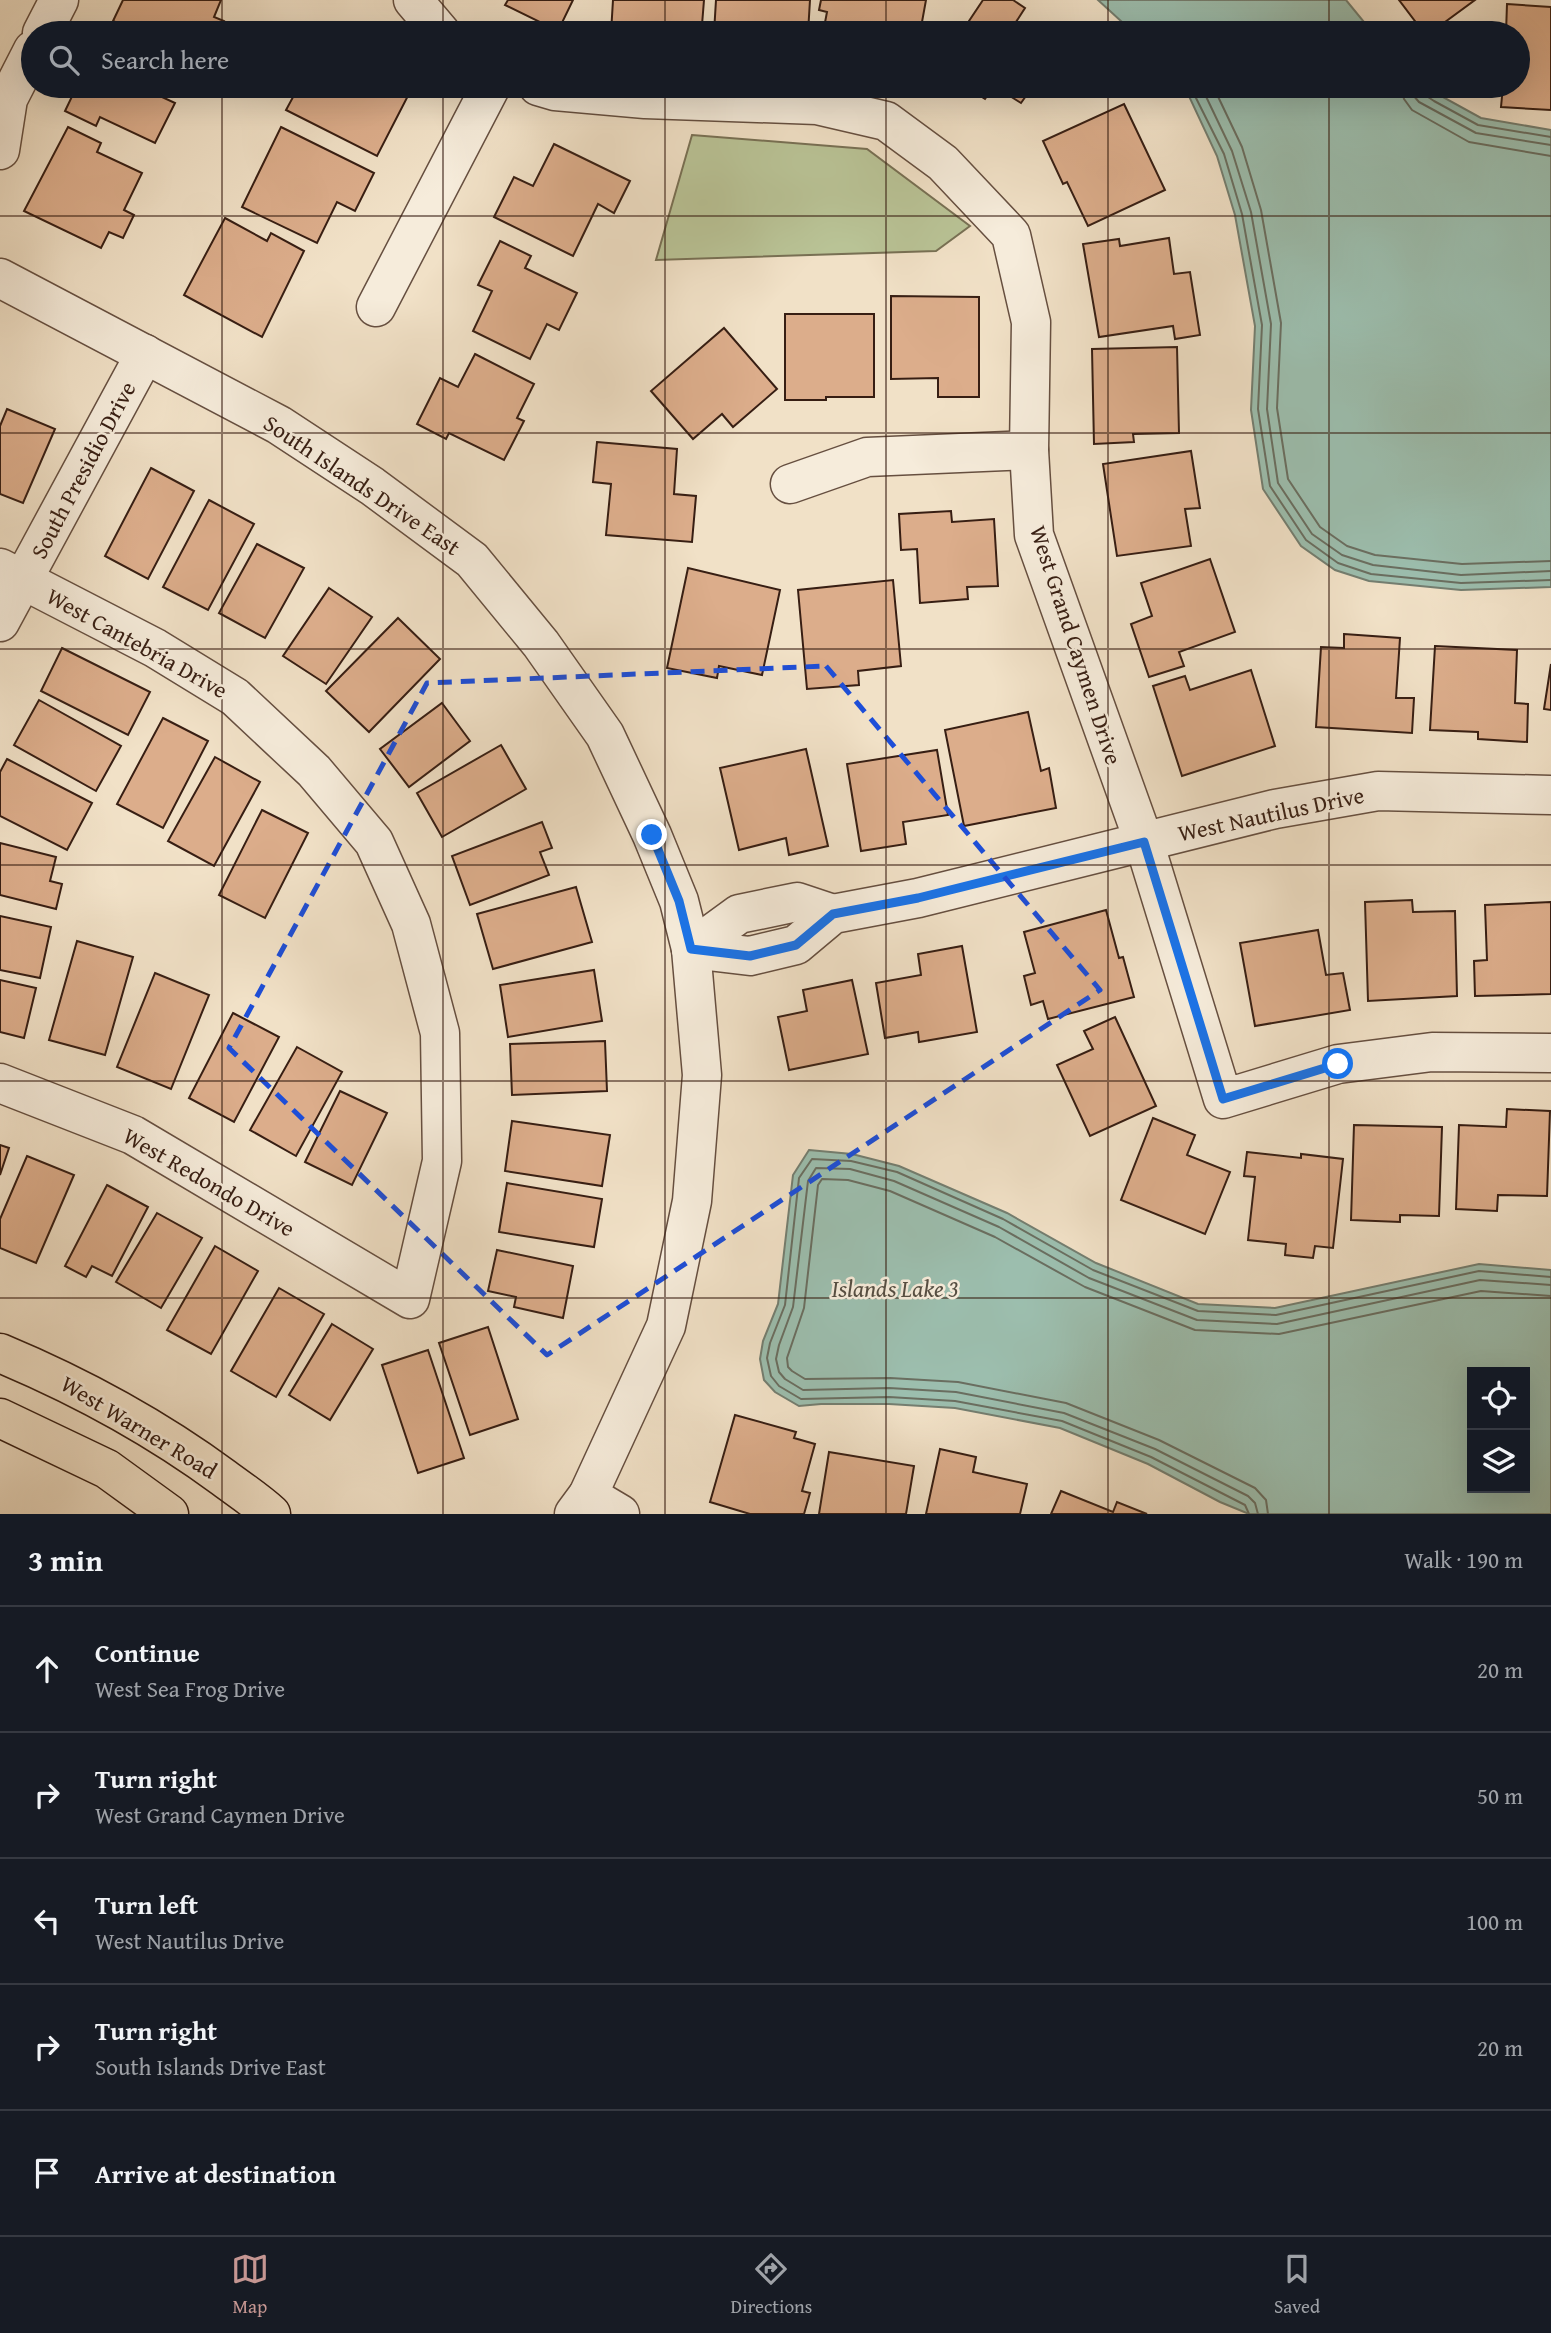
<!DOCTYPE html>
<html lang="en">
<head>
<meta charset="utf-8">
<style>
  body { margin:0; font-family:"Gentium Book Plus",serif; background:#20242c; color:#f1f3f6 }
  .controls { position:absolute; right:21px; bottom:21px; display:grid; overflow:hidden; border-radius:0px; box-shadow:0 7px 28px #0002 }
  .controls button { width:63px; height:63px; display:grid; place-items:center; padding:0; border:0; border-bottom:2px solid #363941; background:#171b24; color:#f1f3f6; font:35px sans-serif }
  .stop { position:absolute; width:21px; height:21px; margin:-16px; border:5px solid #1a73e8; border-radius:50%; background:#fff }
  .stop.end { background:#1a73e8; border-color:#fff; box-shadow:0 2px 7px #0008 }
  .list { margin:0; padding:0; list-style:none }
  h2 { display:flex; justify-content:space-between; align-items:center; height:91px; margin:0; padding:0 28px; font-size:30px }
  h2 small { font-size:23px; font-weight:400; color:#9ea1a6 }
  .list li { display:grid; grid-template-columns:46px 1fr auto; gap:21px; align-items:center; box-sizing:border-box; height:126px; padding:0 28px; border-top:2px solid #363941 }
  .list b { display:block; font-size:26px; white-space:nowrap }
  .list p { margin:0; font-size:23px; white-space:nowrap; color:#9ea1a6 }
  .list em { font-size:23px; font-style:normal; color:#9ea1a6 }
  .icon { flex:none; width:38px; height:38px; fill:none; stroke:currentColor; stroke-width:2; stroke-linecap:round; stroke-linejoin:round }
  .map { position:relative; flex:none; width:1551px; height:1514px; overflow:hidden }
  .search { position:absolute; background:#171b24; box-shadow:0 7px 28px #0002; left:21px; right:21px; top:21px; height:77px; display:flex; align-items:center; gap:18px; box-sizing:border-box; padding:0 24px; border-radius:38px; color:#9ea1a6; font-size:26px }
  .sheet { height:721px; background:#171b24 }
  nav { display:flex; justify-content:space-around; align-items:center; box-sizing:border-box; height:98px; border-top:2px solid #363941; background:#171b24; font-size:19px; color:#9ea1a6 }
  nav a { display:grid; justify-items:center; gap:4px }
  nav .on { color:#c59692 }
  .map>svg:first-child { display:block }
</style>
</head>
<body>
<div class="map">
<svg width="1551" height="1514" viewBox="0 0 1551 1514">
  <rect width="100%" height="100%" fill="#f1e1c7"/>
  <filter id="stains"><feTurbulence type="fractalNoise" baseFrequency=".00286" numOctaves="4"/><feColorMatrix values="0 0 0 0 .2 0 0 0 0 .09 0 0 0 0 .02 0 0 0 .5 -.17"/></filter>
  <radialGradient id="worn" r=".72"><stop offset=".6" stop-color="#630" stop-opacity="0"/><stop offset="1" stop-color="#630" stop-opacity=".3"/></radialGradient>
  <polygon fill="#b9c396" stroke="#787054" stroke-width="2" points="692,135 867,149 970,226 936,251 656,260"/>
  <g fill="#9cbeae" stroke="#747e70" stroke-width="2" fill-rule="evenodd">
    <polygon points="1098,0 1346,0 1373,33 1134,33"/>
    <polygon points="1181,86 1423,86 1481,118 1551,130 1551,587 1461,590 1369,581 1335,570 1301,546 1263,489 1251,410 1255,326 1235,215 1217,156 1188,94"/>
    <path d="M809,1150l43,4 47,12 108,47 89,50 102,41 77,4 204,-44 72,6v244h-302l-29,-12 -72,-38 -88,-36 -105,-20 -66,-4h-68l-22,2 -24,-14 -11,-12 -4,-21 3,-18 15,-37 15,-129zM1525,1372v116h-53v-116z"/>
  </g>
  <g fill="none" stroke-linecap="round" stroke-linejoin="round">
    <g stroke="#6a6e60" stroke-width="2">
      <polyline points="1190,86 1224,154 1242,214 1262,325 1258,409 1270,486 1306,540 1338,563 1371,574 1461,583 1551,580"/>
      <polyline points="1201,86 1232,151 1251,212 1271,324 1267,409 1278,483 1312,534 1342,555 1373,565 1461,575 1551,571"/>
      <polyline points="1213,86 1242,147 1261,210 1281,323 1277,408 1288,479 1320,527 1347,546 1375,555 1462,564 1551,561"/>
      <polyline points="1401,86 1404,99 1412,110 1469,142 1551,156"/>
      <polyline points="1412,86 1413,95 1419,102 1476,133 1551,145"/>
      <polyline points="1420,86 1422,93 1434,101 1478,125 1551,137"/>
      <polyline points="1249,1514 1245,1505 1151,1457 1062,1421 955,1401 889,1397 801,1399 779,1386 771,1376 767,1358 770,1343 785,1305 799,1178 812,1159 851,1161 897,1172 1003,1219 1093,1270 1198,1311 1276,1315 1479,1271 1551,1277"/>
      <polyline points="1258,1514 1255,1503 1248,1496 1155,1449 1064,1413 956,1392 889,1388 803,1390 785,1379 779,1372 776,1359 779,1345 793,1307 808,1181 816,1168 850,1169 894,1181 999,1227 1089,1278 1197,1320 1277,1324 1480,1280 1551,1285"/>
      <polyline points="1268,1514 1266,1500 1255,1488 1159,1440 1066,1403 958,1382 890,1378 805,1379 792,1371 788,1367 787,1358 804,1308 818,1185 822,1179 848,1180 890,1191 995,1237 1085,1287 1195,1330 1279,1334 1481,1291 1551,1296"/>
    </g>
  </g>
  <g fill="#dcad8b" stroke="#371e13" stroke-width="2">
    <polygon points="123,0 221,0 214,17 224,21 219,33 140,33 113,21"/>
    <polygon points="508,0 573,0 558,31 505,5"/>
    <polygon points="613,0 704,0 702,25 657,23 656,33 611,33"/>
    <polygon points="716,0 810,0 808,33 714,33"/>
    <polygon points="821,0 926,0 920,33 823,33 827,12 819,10"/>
    <polygon points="983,0 1013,0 1025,8 1016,22 1033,33 961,33"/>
    <polygon points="1399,0 1475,0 1430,33 1424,33"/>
    <polygon points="1507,4 1551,7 1551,110 1501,107 1503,86 1518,86 1518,33 1506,33"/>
    <polygon points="77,86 168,86 162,97 175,103 155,143 100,117 96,126 65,111"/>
    <polygon points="299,86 413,86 377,156 286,110"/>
    <polygon points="965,86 1033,86 1021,103 994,86 985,99"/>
    <polygon points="1124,104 1165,190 1088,226 1067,182 1063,184 1043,141"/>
    <polygon points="68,127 101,143 97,152 142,173 124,210 134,215 123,238 109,232 101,248 24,211"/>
    <polygon points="281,127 374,173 355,211 337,202 317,243 242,207"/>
    <polygon points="554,144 630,181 614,213 598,204 573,256 494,217 514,177 533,186"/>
    <polygon points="225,218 267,241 271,233 304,251 262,337 184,295"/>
    <polygon points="1169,238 1174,274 1190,272 1200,335 1175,339 1173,326 1099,337 1083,244 1119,239 1120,246"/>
    <polygon points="500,241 531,256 525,268 577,293 559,330 547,324 530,359 473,331 492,291 478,285"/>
    <polygon points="891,296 979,297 979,397 938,397 938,378 891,379"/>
    <polygon points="785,314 874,314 874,397 826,397 826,400 785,400"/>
    <polygon points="724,328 777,389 733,427 722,414 693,439 651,391"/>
    <polygon points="1177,347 1179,433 1133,434 1134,442 1094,444 1092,349"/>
    <polygon points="475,354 534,384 517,418 524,421 504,460 449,433 446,439 417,424 440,378 458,387"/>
    <polygon points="7,409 55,429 23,503 0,494 0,426"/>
    <polygon points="597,442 677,449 674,494 696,496 692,542 606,535 611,484 593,482"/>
    <polygon points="1191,451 1200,508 1185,509 1191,546 1117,556 1103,464"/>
    <polygon points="151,468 194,491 148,579 105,556"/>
    <polygon points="209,500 254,524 208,610 163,587"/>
    <polygon points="951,511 952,522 994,519 998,586 967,587 968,599 920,603 917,549 901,550 899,514"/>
    <polygon points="257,544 304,568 265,638 219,613"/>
    <polygon points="1210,559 1235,632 1179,652 1184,666 1149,677 1131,624 1152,616 1141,583"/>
    <polygon points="688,568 780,590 762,675 719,666 717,678 667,668"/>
    <polygon points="893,580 901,666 858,671 859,685 807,689 798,590"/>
    <polygon points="329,588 372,617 326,684 283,656"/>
    <polygon points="398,618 440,659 369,732 326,691"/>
    <polygon points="1344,634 1400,638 1396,698 1414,698 1412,733 1316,727 1321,647 1344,648"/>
    <polygon points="1435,646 1517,650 1515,703 1528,704 1527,742 1478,739 1478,732 1430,730"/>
    <polygon points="62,648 150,692 128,735 41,691"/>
    <polygon points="1551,664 1551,710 1544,709"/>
    <polygon points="1251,670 1275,746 1182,776 1153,686 1185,676 1190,690"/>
    <polygon points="39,700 121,746 96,791 14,745"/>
    <polygon points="442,703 470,741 409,787 380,749"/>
    <polygon points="1028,712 1041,771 1049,768 1056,808 964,826 945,730"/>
    <polygon points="163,718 208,741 163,828 117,804"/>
    <polygon points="501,745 526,789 442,837 417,793"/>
    <polygon points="806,749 828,846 789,855 786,838 739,850 720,768"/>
    <polygon points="937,750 948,815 903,822 906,844 861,851 847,764"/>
    <polygon points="215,757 260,782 214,866 168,841"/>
    <polygon points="7,759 92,803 67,850 0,816 0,772"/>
    <polygon points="262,810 308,833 265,918 219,895"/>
    <polygon points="542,822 552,848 540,852 549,875 470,905 452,856"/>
    <polygon points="0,843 56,857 50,881 62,884 56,909 0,895"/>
    <polygon points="576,887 592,942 493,969 477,914"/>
    <polygon points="1412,900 1413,912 1455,911 1457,996 1368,1001 1365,902"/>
    <polygon points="1551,902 1551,994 1475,996 1474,961 1487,960 1485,905"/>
    <polygon points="1106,910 1119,958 1123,957 1134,997 1048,1019 1043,1001 1031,1005 1024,976 1035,973 1024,932"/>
    <polygon points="0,916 51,927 40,978 0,970"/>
    <polygon points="1318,930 1326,975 1343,973 1350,1010 1255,1026 1240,943"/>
    <polygon points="77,941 133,957 105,1055 49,1040"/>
    <polygon points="962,946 977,1032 919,1042 918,1032 885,1038 876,983 921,975 918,954"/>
    <polygon points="594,970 602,1021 508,1037 500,985"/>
    <polygon points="155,973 209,995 171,1089 117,1067"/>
    <polygon points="0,980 36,988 24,1038 0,1032"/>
    <polygon points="852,980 868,1054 789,1070 778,1017 807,1011 803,990"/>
    <polygon points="233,1013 279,1037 234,1122 189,1098"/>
    <polygon points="1115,1017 1156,1106 1090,1136 1057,1065 1093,1049 1084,1031"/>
    <polygon points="605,1041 607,1091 512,1095 510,1044"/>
    <polygon points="297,1047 342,1072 296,1156 250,1130"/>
    <polygon points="340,1091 387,1113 352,1185 305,1162"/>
    <polygon points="1507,1109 1550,1111 1547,1196 1498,1195 1497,1211 1456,1209 1459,1125 1506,1127"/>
    <polygon points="1153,1118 1195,1135 1187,1155 1230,1172 1205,1234 1121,1200"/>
    <polygon points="512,1121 610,1135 602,1186 505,1171"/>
    <polygon points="1354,1125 1442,1127 1439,1216 1400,1215 1400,1222 1351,1220"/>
    <polygon points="0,1145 9,1148 0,1175"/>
    <polygon points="1247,1152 1301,1158 1301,1154 1343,1159 1333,1248 1315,1246 1313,1258 1285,1255 1286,1244 1248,1240 1255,1177 1244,1176"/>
    <polygon points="27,1156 74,1175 36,1263 0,1248 0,1219"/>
    <polygon points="507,1183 602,1199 594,1247 499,1232"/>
    <polygon points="107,1185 148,1207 112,1276 92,1266 86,1277 65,1266"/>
    <polygon points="157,1213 202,1238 161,1308 116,1282"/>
    <polygon points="215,1246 258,1271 211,1354 167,1330"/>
    <polygon points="497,1250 573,1266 563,1318 514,1307 516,1297 488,1291"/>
    <polygon points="279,1288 324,1314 276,1397 231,1371"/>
    <polygon points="332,1324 373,1349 330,1420 289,1395"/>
    <polygon points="488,1327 518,1419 470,1435 439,1343"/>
    <polygon points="428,1350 464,1458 418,1473 382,1365"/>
    <polygon points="735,1415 796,1432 794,1438 815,1444 802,1491 810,1493 804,1514 750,1514 710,1502"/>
    <polygon points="940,1449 976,1457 973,1472 1027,1484 1020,1514 926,1514"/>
    <polygon points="829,1452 914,1466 906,1514 819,1514"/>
    <polygon points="1061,1491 1113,1512 1117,1502 1147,1514 1051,1514"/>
  </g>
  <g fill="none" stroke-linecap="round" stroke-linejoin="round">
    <defs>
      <g id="minor">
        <polyline points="413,0 441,33"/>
        <polyline points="42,33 59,0"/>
        <polyline points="538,86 555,91 645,99 817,105 886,121 943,163 1011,235 1031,322 1029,450 1034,535 1144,842 1223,1099 1338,1064 1432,1052 1551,1053"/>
        <polyline points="0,150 8,99 33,50"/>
        <polyline points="0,278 279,425 372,486 472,560 541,644 605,735 652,835 679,901 691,949 702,1075 692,1201 666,1326 588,1495 574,1514"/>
        <polyline points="376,307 491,86"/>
        <polyline points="790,484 867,457 1029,450"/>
        <polyline points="0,568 155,648 235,697 314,771 374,842 411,924 440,1033 442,1161 410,1299 133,1135 0,1083"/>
        <polyline points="0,622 145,354"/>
        <polyline points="691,949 750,956 796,945 833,914 918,898 1275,809 1378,791 1551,795"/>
        <polyline points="691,949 739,914 797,902 833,914"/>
        <polyline points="588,1495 620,1514"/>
      </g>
      <g id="major">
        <path d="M0,1353c79,33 156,75 224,125 16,12 33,23 47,36"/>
        <polyline points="0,1418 107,1469 169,1514"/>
      </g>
    </defs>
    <use href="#minor" stroke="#664f40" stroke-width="41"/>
    <use href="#major" stroke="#371e13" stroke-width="41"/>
    <use href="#minor" stroke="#f6ecdb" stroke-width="38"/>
    <use href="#major" stroke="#f1e1c7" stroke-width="38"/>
  </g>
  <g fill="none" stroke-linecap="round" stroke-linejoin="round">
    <polyline stroke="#1a73e8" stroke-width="9" points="652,835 679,901 691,949 750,956 796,945 833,914 918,898 1144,842 1223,1099 1338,1064"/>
  </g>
  <path fill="none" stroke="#1d4ed8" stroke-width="5" stroke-dasharray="14 9" stroke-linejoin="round" d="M826,666l274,324 -553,365 -318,-307 198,-365z"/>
  <path fill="none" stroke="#371e13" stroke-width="2" stroke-opacity="0.55" d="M222,0v33M443,0v33M665,0v33M886,0v33M1108,0v33M1329,0v33M222,86v1428M443,86v1428M665,86v1428M886,86v1428M1108,86v1428M1329,86v1428M0,216h1551M0,433h1551M0,649h1551M0,865h1551M0,1081h1551M0,1298h1551"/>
  <g text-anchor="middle" stroke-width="5" stroke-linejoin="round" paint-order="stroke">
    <g font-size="23" fill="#371e13" stroke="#f6ecdb">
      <text transform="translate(83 470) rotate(-62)" y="8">South Presidio Drive</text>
      <text transform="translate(362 485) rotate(34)" y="8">South Islands Drive East</text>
      <text transform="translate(137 643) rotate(29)" y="8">West Cantebria Drive</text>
      <text transform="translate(1076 645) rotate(72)" y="8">West Grand Caymen Drive</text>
      <text transform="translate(1271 814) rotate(-12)" y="8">West Nautilus Drive</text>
      <text transform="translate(209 1182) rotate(30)" y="8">West Redondo Drive</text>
      <text transform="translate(139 1427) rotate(31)" y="8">West Warner Road</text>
    </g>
    <g font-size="24" font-style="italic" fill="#554e42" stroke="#f6ecdb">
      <text x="895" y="1297">Islands Lake 3</text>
    </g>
  </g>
  <rect width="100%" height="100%" filter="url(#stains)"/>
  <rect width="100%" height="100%" fill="url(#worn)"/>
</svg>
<div class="controls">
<button><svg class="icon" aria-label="locate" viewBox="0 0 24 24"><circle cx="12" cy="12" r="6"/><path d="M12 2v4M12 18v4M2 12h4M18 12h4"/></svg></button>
<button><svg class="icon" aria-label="layers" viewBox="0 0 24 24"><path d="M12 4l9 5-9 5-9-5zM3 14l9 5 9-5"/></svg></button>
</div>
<div class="stop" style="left:1338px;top:1064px"></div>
<div class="stop end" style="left:652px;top:835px"></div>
<div class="search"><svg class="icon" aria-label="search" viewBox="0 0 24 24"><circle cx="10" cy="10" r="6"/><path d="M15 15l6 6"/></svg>Search here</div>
</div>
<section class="sheet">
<h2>3 min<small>Walk · 190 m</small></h2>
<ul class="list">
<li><svg class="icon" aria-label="ahead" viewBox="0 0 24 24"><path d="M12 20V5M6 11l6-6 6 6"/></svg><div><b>Continue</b><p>West Sea Frog Drive</p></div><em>20 m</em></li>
<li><svg class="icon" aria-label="right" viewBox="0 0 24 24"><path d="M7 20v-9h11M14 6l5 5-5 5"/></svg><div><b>Turn right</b><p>West Grand Caymen Drive</p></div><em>50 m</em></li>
<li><svg class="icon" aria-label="left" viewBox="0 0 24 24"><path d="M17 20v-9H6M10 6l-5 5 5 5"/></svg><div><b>Turn left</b><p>West Nautilus Drive</p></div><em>100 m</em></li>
<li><svg class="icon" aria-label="right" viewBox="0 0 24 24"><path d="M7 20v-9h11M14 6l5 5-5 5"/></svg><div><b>Turn right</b><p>South Islands Drive East</p></div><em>20 m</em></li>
<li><svg class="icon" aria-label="arrive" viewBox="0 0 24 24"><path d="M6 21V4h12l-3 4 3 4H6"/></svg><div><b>Arrive at destination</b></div></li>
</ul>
</section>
<nav>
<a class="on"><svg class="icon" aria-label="map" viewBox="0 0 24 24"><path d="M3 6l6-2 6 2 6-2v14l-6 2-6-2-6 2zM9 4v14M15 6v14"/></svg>Map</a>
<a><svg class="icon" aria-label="directions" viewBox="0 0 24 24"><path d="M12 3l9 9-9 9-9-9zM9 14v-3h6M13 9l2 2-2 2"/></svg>Directions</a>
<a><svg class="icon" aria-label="saved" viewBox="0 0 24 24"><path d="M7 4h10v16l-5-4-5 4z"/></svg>Saved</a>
</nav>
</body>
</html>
